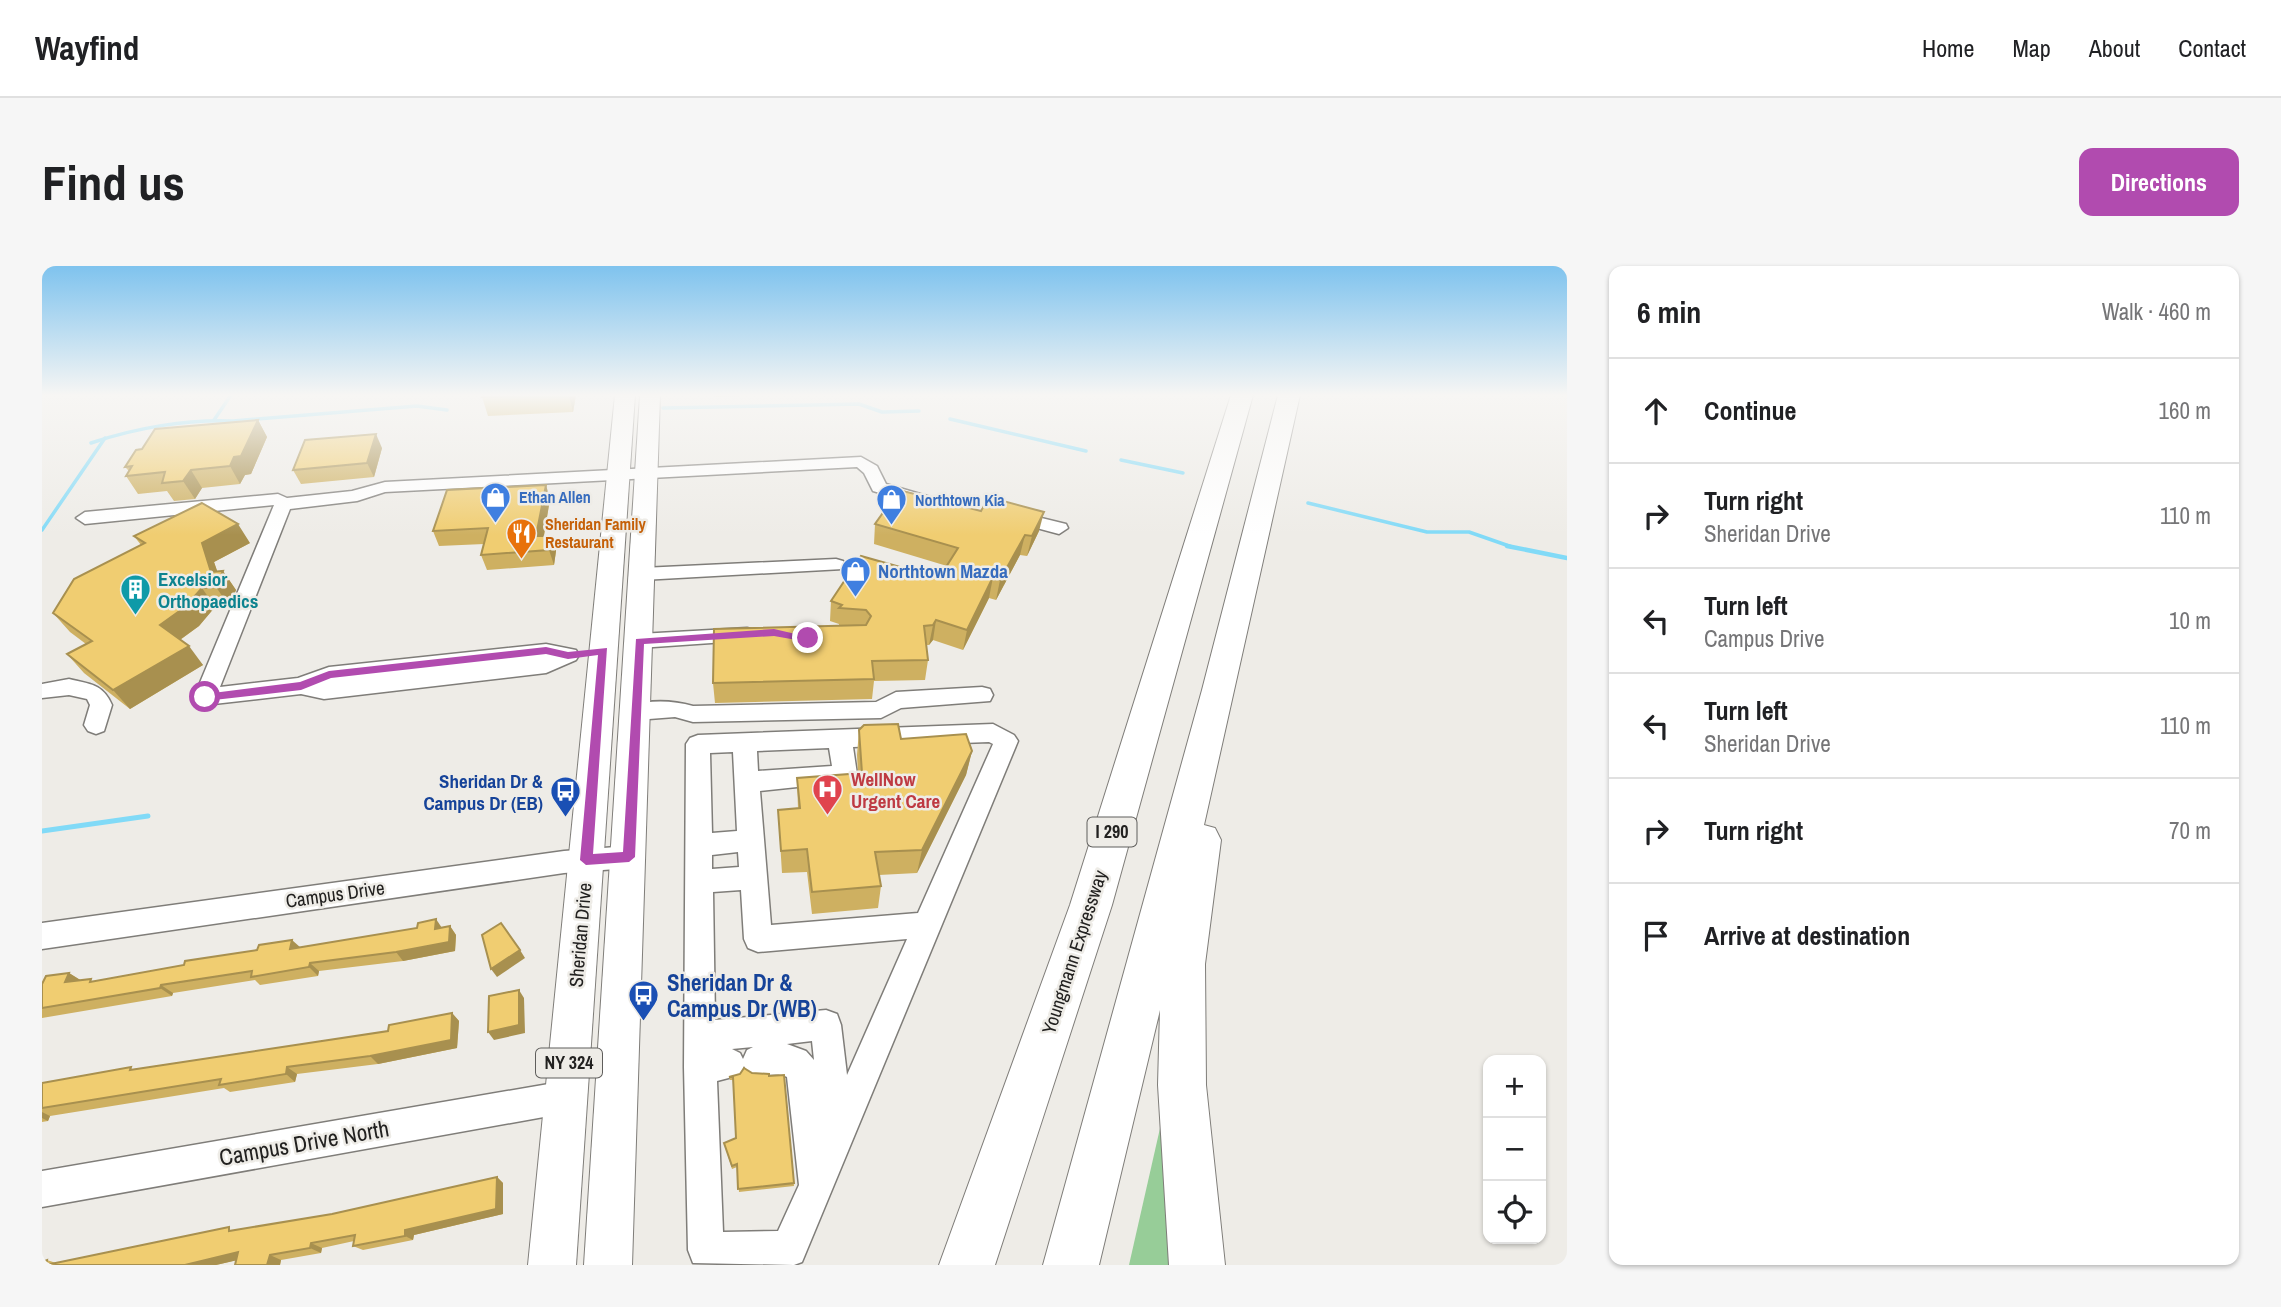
<!DOCTYPE html>
<html lang="en">
<head>
<meta charset="utf-8">
<style>
  body { margin:0; font-family:"Archivo Narrow",sans-serif; background:#f6f6f6; color:#202124 }
  .controls { position:absolute; right:21px; bottom:21px; display:grid; overflow:hidden; border-radius:14px; box-shadow:0 2px 5px #0004 }
  .controls button { width:63px; height:63px; display:grid; place-items:center; padding:0; border:0; border-bottom:2px solid #e0e0e0; background:#fff; color:#202124; font:35px sans-serif }
  .stop { position:absolute; width:21px; height:21px; margin:-16px; border:5px solid #b14baf; border-radius:50%; background:#fff }
  .stop.end { background:#b14baf; border-color:#fff; box-shadow:0 2px 7px #0008 }
  .list { margin:0; padding:0; list-style:none }
  h2 { display:flex; justify-content:space-between; align-items:center; height:91px; margin:0; padding:0 28px; font-size:30px }
  h2 small { font-size:23px; font-weight:400; color:#757577 }
  .list li { display:grid; grid-template-columns:46px 1fr auto; gap:21px; align-items:center; box-sizing:border-box; height:105px; padding:0 28px; border-top:2px solid #e0e0e0 }
  .list b { display:block; font-size:26px; white-space:nowrap }
  .list p { margin:0; font-size:23px; white-space:nowrap; color:#757577 }
  .list em { font-size:23px; font-style:normal; color:#757577 }
  .icon { flex:none; width:38px; height:38px; fill:none; stroke:currentColor; stroke-width:2; stroke-linecap:round; stroke-linejoin:round }
  .map { position:relative; flex:none; width:1525px; height:999px; overflow:hidden; border-radius:14px }
  header { display:flex; align-items:center; gap:42px; box-sizing:border-box; height:98px; padding:0 35px; background:#fff; border-bottom:2px solid #e0e0e0 }
  header strong { font-size:33px }
  nav { display:flex; gap:38px; margin-inline-start:auto; font-size:24px }
  .intro { display:flex; align-items:center; justify-content:space-between; box-sizing:border-box; height:168px; padding:0 42px }
  h1 { margin:0; font-size:49px }
  .button { padding:18px 32px; border-radius:14px; background:#b14baf; color:#fff; font-size:24px; font-weight:700 }
  main { display:flex; gap:42px; padding:0 42px }
  aside { flex:1; background:#fff; border-radius:14px; box-shadow:0 2px 5px #0004 }
  .map>svg:first-child { display:block }
</style>
</head>
<body>
<header>
<strong>Wayfind</strong>
<nav><a>Home</a><a>Map</a><a>About</a><a>Contact</a></nav>
</header>
<div class="intro"><h1>Find us</h1><a class="button">Directions</a></div>
<main>
<div class="map">
<svg width="1525" height="999" viewBox="0 0 1525 999">
  <rect width="100%" height="100%" fill="#eeece7"/>
  <polygon fill="#97cd98" points="1126,827 1145,999 1087,999"/>
  <g fill="none" stroke-linecap="round" stroke-linejoin="round">
    <g stroke="#81daf7" stroke-width="3.5">
      <polyline points="621,142 817,138 840,146 877,145"/>
      <polyline points="908,153 1044,185"/>
      <polyline points="172,154 189,129"/>
      <path d="M49,177c44,-15 96,-24 142,-22l184,-15 30,4"/>
      <polyline points="1079,194 1141,207"/>
      <polyline points="1266,237 1385,266 1427,266 1470,281"/>
      <polyline points="0,264 63,172"/>
    </g>
    <polyline stroke="#81daf7" stroke-width="4.5" points="1465,280 1525,292"/>
    <polyline stroke="#81daf7" stroke-width="5" points="0,565 106,550"/>
    <defs>
      <g id="minor">
        <polygon points="819,191 835,200 844,218 892,232 895,236 886,241 831,225 822,207 815,201 343,226 315,235 248,243 178,421 256,412 287,401 504,378 534,384 537,389 534,394 504,407 282,433 259,428 163,439 155,437 152,431 232,239 43,258 34,252 43,246 236,228 245,232 310,225 343,216"/>
        <polygon points="967,244 1024,258 1026,262 1017,268 961,253 958,249 961,245"/>
        <polygon points="794,293 801,295 804,299 801,303 600,314 593,312 590,308 593,304 600,302"/>
        <polygon points="705,362 713,364 716,369 713,374 597,382 589,380 586,375 589,370 597,368"/>
        <path d="M27,413c21,5 34,5 43,26l-8,26 -8,3 -8,-3 -4,-6 6,-20 -3,-6 -18,-4 -27,3v-14z"/>
        <path d="M940,421l8,2 3,6 -3,6 -89,7 -20,10 -188,4 -18,-5 -39,3 -8,-2 -4,-6 4,-6c21,-6 44,-6 65,0l183,-4 20,-10z"/>
        <path d="M951,458l21,11 4,6 -216,521 -8,3 -101,-2 -5,-13 -4,-183 2,-323 4,-6 8,-3zM947,476l4,2 -75,169 -147,12 -11,-134 94,-10 3,-7 -4,-27zM787,482l3,18 -74,5 -1,-20zM691,486l4,79 -25,2 -2,-80zM696,586l1,15 -27,2v-14zM699,624l3,49 4,9 10,4 149,-13 -60,136 -6,-50 -4,-11 -11,-4 -111,10 -2,-128zM770,775l2,19 -8,-9 -19,-7zM711,781l-6,3 -4,9 -3,-6 -8,-4zM702,800l3,6c16,7 28,-1 40,5l12,108 -21,46 -55,1 -6,-151 23,-6z"/>
        <polygon points="587,580 596,583 600,591 596,599 587,602 522,607 0,683 0,657 522,585"/>
        <polygon points="524,815 536,819 540,831 536,843 524,847 0,941 0,905"/>
      </g>
      <g id="major">
        <polygon points="573,129 593,129 534,999 486,999"/>
        <polygon points="598,129 618,129 590,999 542,999"/>
      </g>
      <g id="highway">
        <polygon points="1189,129 1211,129 1070,639 953,999 897,999 1028,639"/>
        <polygon points="1236,129 1258,129 1162,559 1173,562 1179,574 1163,698 1164,819 1183,999 1127,999 1116,819 1118,744 1057,999 1001,999 1160,424"/>
      </g>
    </defs>
    <use href="#minor" stroke="#7f7d79" stroke-width="3"/>
    <use href="#major" stroke="#7f7d79" stroke-width="2"/>
    <use href="#highway" stroke="#7f7d79" stroke-width="2"/>
    <use href="#minor" fill="#fff" fill-rule="evenodd"/>
    <use href="#major" fill="#fff" fill-rule="evenodd"/>
    <use href="#highway" fill="#fff" fill-rule="evenodd"/>
  </g>
  <g fill="#ceb061">
    <polygon points="441,129 534,129 531,146 446,150 440,131"/>
    <polygon points="674,129 720,129 674,131"/>
    <polygon points="216,154 225,171 209,208 203,209 198,218 160,222 153,233 132,235 125,225 96,228 84,210 87,205 83,201 100,183"/>
    <polygon points="340,182 332,211 259,218 251,204"/>
    <polygon points="508,233 502,270 514,285 512,299 445,304 439,289 442,278 397,280 391,265"/>
    <polygon points="939,245 997,265 985,290 978,289 954,334 947,332 921,384 891,374 887,379 884,379 886,394 883,414 832,415 830,433 673,437 671,417 797,360 797,358 788,355 789,335 897,312 905,300 832,278 833,258"/>
    <polygon points="92,270 208,277 172,296 175,305 181,305 194,324 187,340 173,341 157,360 138,374 161,399 88,443 42,407 25,388 44,378 28,366 11,347 99,279"/>
    <polygon points="817,464 859,473 930,485 924,509 875,607 837,609 839,620 836,642 770,648 765,606 740,607 736,544 756,543 755,512 816,507 815,489"/>
    <polygon points="408,660 414,669 413,685 361,695 277,705 276,710 218,719 213,714 131,727 130,730 0,752 0,718 27,707 38,714 52,715 258,682"/>
    <polygon points="410,747 417,755 415,782 336,798 255,808 253,816 188,826 182,822 8,850 6,855 0,856 0,817 346,765"/>
    <polygon points="710,807 727,810 742,809 752,920 697,926 695,901 690,903 682,877 694,872 691,814 688,814 687,811"/>
    <polygon points="455,911 461,917 461,948 372,969 371,974 321,984 311,980 312,975 280,982 279,987 239,994 238,999 193,999 195,994 174,999 0,999 5,994 14,997 194,964 290,948"/>
  </g>
  <g fill="#a8904f">
    <polygon points="527,129 534,129 531,146"/>
    <polygon points="216,154 225,171 209,208 203,209 198,218 188,200 192,191"/>
    <polygon points="334,168 340,182 332,211 325,197"/>
    <polygon points="149,204 160,222 153,233 141,215"/>
    <polygon points="504,219 508,233 499,286 494,270"/>
    <polygon points="1002,246 997,265 985,290 990,270"/>
    <polygon points="196,258 208,277 172,296 178,313 181,305 194,324 187,340 174,321 160,277"/>
    <polygon points="983,269 978,289 954,334 958,314"/>
    <polygon points="510,270 514,285 512,299 507,284"/>
    <polygon points="951,311 947,332 921,384 925,364"/>
    <polygon points="160,322 173,341 157,360 132,378 118,359"/>
    <polygon points="894,354 891,374 887,379 891,359"/>
    <polygon points="147,380 161,399 88,443 71,424"/>
    <polygon points="930,485 924,509 875,607 880,584"/>
    <polygon points="394,653 400,662 393,663"/>
    <polygon points="408,660 414,669 413,685 361,695 354,686"/>
    <polygon points="250,674 259,682 248,683"/>
    <polygon points="478,684 483,692 455,711 449,703"/>
    <polygon points="268,697 277,705 276,710 267,701"/>
    <polygon points="27,707 40,715 23,716"/>
    <polygon points="119,719 131,727 130,730 118,722"/>
    <polygon points="477,724 482,732 483,767 452,774 446,766"/>
    <polygon points="410,747 417,755 415,782 336,798 328,790"/>
    <polygon points="245,801 255,808 253,816 244,808"/>
    <polygon points="0,846 8,850 6,855 0,852"/>
    <polygon points="455,911 461,917 461,948 372,969 371,974 363,970 363,964"/>
    <polygon points="269,977 280,982 279,987 268,982"/>
    <polygon points="196,986 209,991 174,999 143,999"/>
    <polygon points="228,989 239,994 238,999 225,999"/>
  </g>
  <g fill="#f0cd71" stroke="#a8904f" stroke-width="2">
    <polygon points="441,129 492,129 440,131"/>
    <polygon points="216,154 199,190 192,191 188,200 149,204 141,215 120,217 123,206 84,210 90,200 83,201 94,184 100,183 113,163"/>
    <polygon points="334,168 325,197 251,204 263,174"/>
    <polygon points="504,219 494,270 510,270 507,284 439,289 446,262 391,265 405,224"/>
    <polygon points="857,224 939,245 945,234 950,232 1002,246 990,270 983,269 958,314 951,311 925,364 894,354 891,359 882,360 886,394 830,395 832,413 671,417 672,363 824,359 829,350 824,344 797,342 800,339 789,335 819,290 897,312 916,282 833,258"/>
    <polygon points="160,237 196,258 160,277 169,306 181,305 174,321 160,322 143,341 118,359 147,380 71,424 25,388 50,375 11,347 32,313 103,277 92,270"/>
    <polygon points="856,458 859,473 924,468 930,485 880,584 833,586 839,620 770,626 765,583 739,585 736,544 758,542 755,512 820,507 817,464 822,459"/>
    <polygon points="394,653 393,663 408,660 407,676 354,686 268,697 267,701 209,711 210,705 119,719 118,722 0,742 0,718 4,710 27,707 23,716 49,713 48,716 142,699 143,695 215,684 217,679 250,674 248,683 375,662 376,657"/>
    <polygon points="459,657 478,684 449,703 440,669"/>
    <polygon points="477,724 477,759 446,766 447,730"/>
    <polygon points="410,747 409,774 328,790 245,801 244,808 177,819 179,813 0,842 0,817 89,801 88,804 346,765 347,759"/>
    <polygon points="702,802 710,807 727,808 727,810 742,809 752,917 696,923 695,898 690,900 682,877 694,872 691,811 687,811 698,808"/>
    <polygon points="455,911 454,943 363,964 363,970 311,980 313,969 269,977 268,982 228,989 225,999 193,999 196,986 143,999 0,999 0,996 5,994 4,999 187,961 187,965 290,948"/>
  </g>
  <linearGradient id="sky" x2="0" y2="1"><stop stop-color="#7fc3ee"/><stop offset="0.48" stop-color="#f7f6f4"/><stop offset="1" stop-color="#f7f6f4" stop-opacity="0"/></linearGradient>
  <rect width="1525" height="269" fill="url(#sky)"/>
  <polygon fill="#b14baf" points="732,363 771,372 766,376 732,370 602,378 593,591 587,596 544,599 538,594 556,389 526,393 504,388 289,412 259,424 163,435 158,431 163,428 258,416 287,405 504,381 526,386 565,382 551,588 581,586 594,373"/>
  <defs>
    <symbol id="shop-pin" viewBox="-11 -11 22 30"><path d="M0 17L-7.5 6A9.5 9.5 0 1 1 7.5 6Z" fill="#3f7fe0" stroke="#eeece7"/><path d="M-5-2.5h2.3a2.7 3.5 0 0 1 5.4 0H5L5.5 6h-11ZM-1.5-2.5h3a1.5 2.3 0 0 0-3 0Z" fill="#fff"/></symbol>
    <symbol id="restaurant-pin" viewBox="-11 -11 22 30"><path d="M0 17L-7.5 6A9.5 9.5 0 1 1 7.5 6Z" fill="#e8710a" stroke="#eeece7"/><path d="M-5-6h1v4h1v-4h1v4h1v-4h1v5L-1.5 .5V6h-2V.5L-5-1ZM5-6V6H3V1.5H1.5Q1.5-4 5-6Z" fill="#fff"/></symbol>
    <symbol id="building-pin" viewBox="-11 -11 22 30"><path d="M0 17L-7.5 6A9.5 9.5 0 1 1 7.5 6Z" fill="#0f9aa8" stroke="#eeece7"/><path d="M-4-6H4V6H1V3H-1V6H-4ZM-2.5-4.3h1.7v1.8h-1.7ZM.8-4.3h1.7v1.8H.8ZM-2.5-1h1.7V.8h-1.7ZM.8-1h1.7V.8H.8Z" fill="#fff"/></symbol>
    <symbol id="hospital-pin" viewBox="-11 -11 22 30"><path d="M0 17L-7.5 6A9.5 9.5 0 1 1 7.5 6Z" fill="#e0444e" stroke="#eeece7"/><path d="M-5-5h3v3.5h4V-5h3V5h-3V1.5h-4V5h-3Z" fill="#fff"/></symbol>
    <symbol id="bus-pin" viewBox="-11 -11 22 30"><path d="M0 17L-7.5 6A9.5 9.5 0 1 1 7.5 6Z" fill="#1a4fb4" stroke="#eeece7"/><path d="M-5-6H5V4H4V6H2V4H-2V6H-4V4H-5ZM-3.5-4V0h7V-4ZM-3.5 1.2v1.5H-2V1.2ZM2 1.2v1.5H3.5V1.2Z" fill="#fff"/></symbol>
  </defs>
  <g fill-rule="evenodd">
    <use href="#shop-pin" x="436" y="214" width="35" height="47"/>
    <use href="#shop-pin" x="832" y="216" width="35" height="47"/>
    <use href="#restaurant-pin" x="462" y="250" width="35" height="47"/>
    <use href="#shop-pin" x="796" y="288" width="35" height="47"/>
    <use href="#building-pin" x="76" y="306" width="35" height="47"/>
    <use href="#hospital-pin" x="768" y="506" width="35" height="47"/>
    <use href="#bus-pin" x="506" y="508" width="35" height="47"/>
    <use href="#bus-pin" x="584" y="712" width="35" height="47"/>
  </g>
  <g text-anchor="middle" stroke-width="5" stroke-linejoin="round" paint-order="stroke">
    <g font-size="16" font-weight="bold" fill="#366cbe" stroke="#eeece7" text-anchor="start">
      <text x="477" y="237">Ethan Allen</text>
      <text x="873" y="240">Northtown Kia</text>
    </g>
    <g font-size="16" font-weight="bold" fill="#c56008" stroke="#eeece7" text-anchor="start">
      <text x="503" y="264">Sheridan Family<tspan x="503" dy="18">Restaurant</tspan></text>
    </g>
    <g fill="#eeece7" stroke="#5f5e5c" stroke-width="2">
      <rect x="1045.5" y="551.5" width="49" height="29" rx="5"/>
      <rect x="494" y="782.5" width="66" height="29" rx="5"/>
    </g>
    <g font-size="18" font-weight="bold" fill="#222120">
      <text x="1070" y="572">I 290</text>
      <text x="527" y="803">NY 324</text>
    </g>
    <g font-size="19" font-weight="bold" fill="#366cbe" stroke="#eeece7" text-anchor="start">
      <text x="836" y="312">Northtown Mazda</text>
    </g>
    <g font-size="19" font-weight="bold" fill="#0d838f" stroke="#eeece7" text-anchor="start">
      <text x="116" y="320">Excelsior<tspan x="116" dy="22">Orthopaedics</tspan></text>
    </g>
    <g font-size="19" font-weight="bold" fill="#be3a42" stroke="#eeece7" text-anchor="start">
      <text x="809" y="520">WellNow<tspan x="809" dy="22">Urgent Care</tspan></text>
    </g>
    <g font-size="19" font-weight="bold" fill="#164399" stroke="#eeece7" text-anchor="end">
      <text x="501" y="522">Sheridan Dr &amp;<tspan x="501" dy="22">Campus Dr (EB)</tspan></text>
    </g>
    <g font-size="19" fill="#222120" stroke="#eeece7">
      <text transform="translate(293 628) rotate(-8)" y="7">Campus Drive</text>
      <text transform="translate(538 669) rotate(-85)" y="7">Sheridan Drive</text>
      <text transform="translate(1032 686) rotate(-72)" y="7">Youngmann Expressway</text>
    </g>
    <g font-size="23" font-weight="bold" fill="#164399" stroke="#eeece7" text-anchor="start">
      <text x="625" y="725">Sheridan Dr &amp;<tspan x="625" dy="26">Campus Dr (WB)</tspan></text>
    </g>
    <g font-size="23" fill="#222120" stroke="#eeece7">
      <text transform="translate(262 877) rotate(-10)" y="8">Campus Drive North</text>
    </g>
  </g>
</svg>
<div class="controls">
<button>+</button>
<button>−</button>
<button><svg class="icon" aria-label="locate" viewBox="0 0 24 24"><circle cx="12" cy="12" r="6"/><path d="M12 2v4M12 18v4M2 12h4M18 12h4"/></svg></button>
</div>
<div class="stop" style="left:163px;top:431px"></div>
<div class="stop end" style="left:766px;top:372px"></div>
</div>
<aside>
<h2>6 min<small>Walk · 460 m</small></h2>
<ul class="list">
<li><svg class="icon" aria-label="ahead" viewBox="0 0 24 24"><path d="M12 20V5M6 11l6-6 6 6"/></svg><div><b>Continue</b></div><em>160 m</em></li>
<li><svg class="icon" aria-label="right" viewBox="0 0 24 24"><path d="M7 20v-9h11M14 6l5 5-5 5"/></svg><div><b>Turn right</b><p>Sheridan Drive</p></div><em>110 m</em></li>
<li><svg class="icon" aria-label="left" viewBox="0 0 24 24"><path d="M17 20v-9H6M10 6l-5 5 5 5"/></svg><div><b>Turn left</b><p>Campus Drive</p></div><em>10 m</em></li>
<li><svg class="icon" aria-label="left" viewBox="0 0 24 24"><path d="M17 20v-9H6M10 6l-5 5 5 5"/></svg><div><b>Turn left</b><p>Sheridan Drive</p></div><em>110 m</em></li>
<li><svg class="icon" aria-label="right" viewBox="0 0 24 24"><path d="M7 20v-9h11M14 6l5 5-5 5"/></svg><div><b>Turn right</b></div><em>70 m</em></li>
<li><svg class="icon" aria-label="arrive" viewBox="0 0 24 24"><path d="M6 21V4h12l-3 4 3 4H6"/></svg><div><b>Arrive at destination</b></div></li>
</ul>
</aside>
</main>
</body>
</html>
